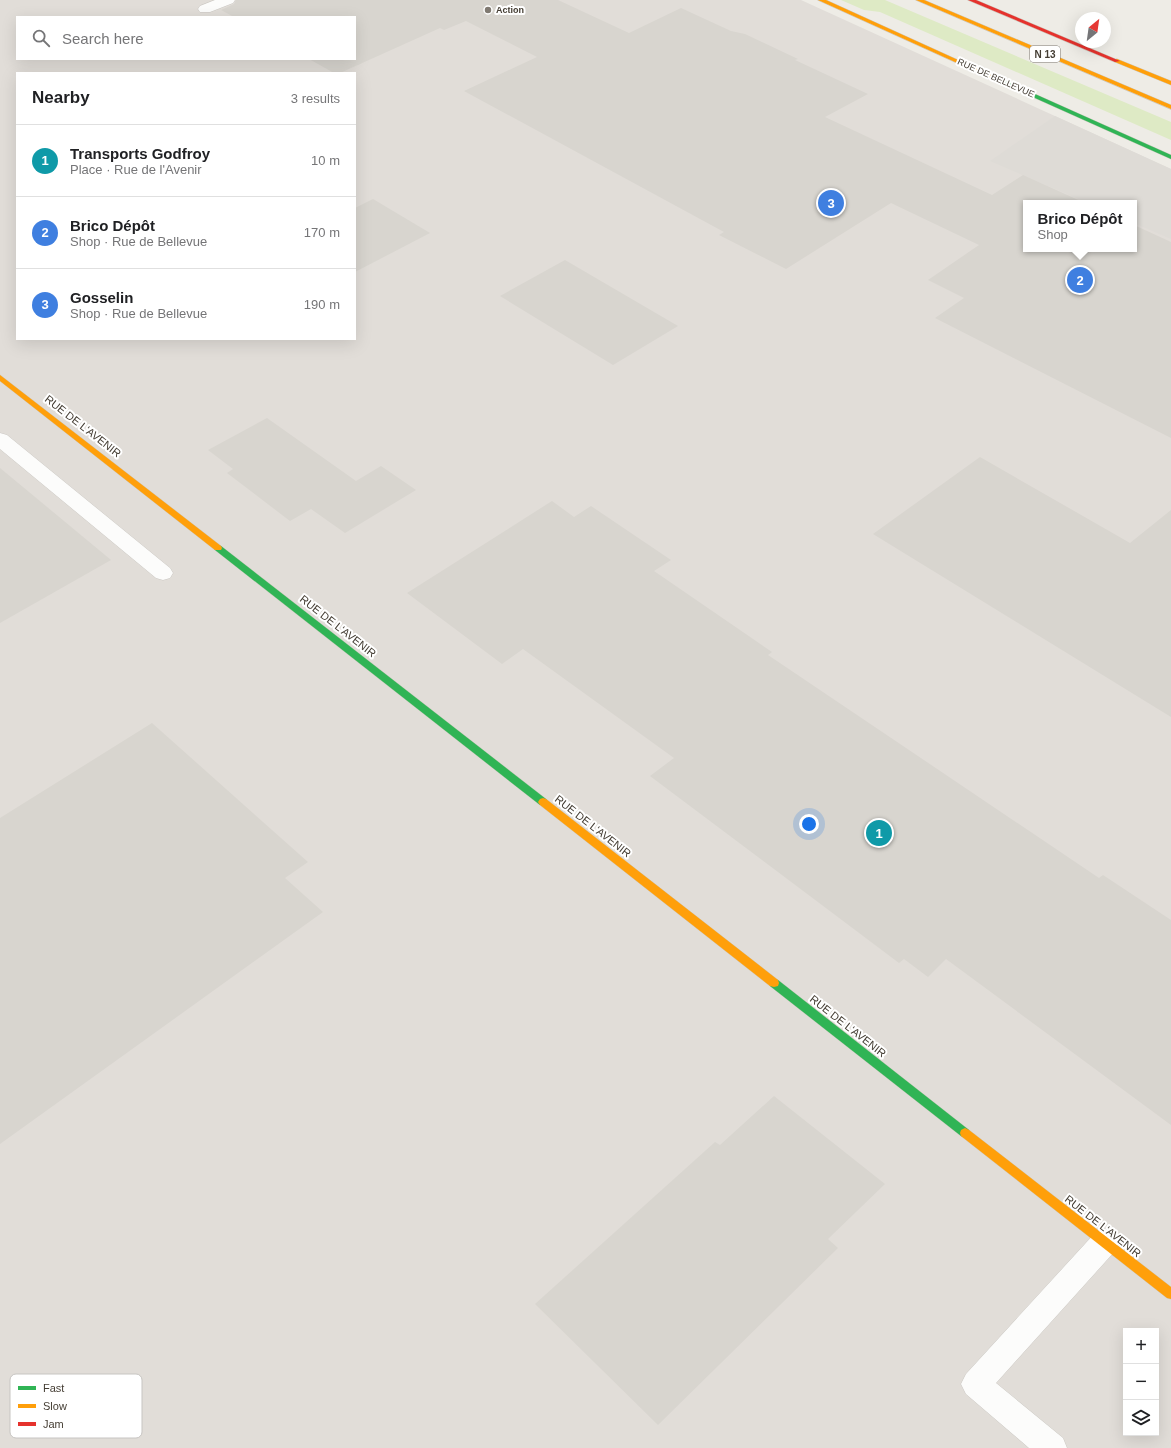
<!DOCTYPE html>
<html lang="en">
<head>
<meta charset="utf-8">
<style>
  body { margin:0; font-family:Arial,sans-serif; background:#f2f2f2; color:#202124 }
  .controls { position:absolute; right:12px; bottom:12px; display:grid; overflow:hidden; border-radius:0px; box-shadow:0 4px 16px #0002 }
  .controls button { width:36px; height:36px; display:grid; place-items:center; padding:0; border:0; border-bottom:1px solid #e0e0e0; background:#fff; color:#202124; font:20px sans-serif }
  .compass { position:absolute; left:1075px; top:12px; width:36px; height:36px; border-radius:50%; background:#fff; box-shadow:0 4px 16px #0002; rotate:29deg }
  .you { position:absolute; left:809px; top:824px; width:14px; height:14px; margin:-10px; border:3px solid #fff; border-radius:50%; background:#1a73e8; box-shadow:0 0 0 6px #1a73e833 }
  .badge { display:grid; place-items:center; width:26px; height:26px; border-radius:50%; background:#b45309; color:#fff; font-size:13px; font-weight:700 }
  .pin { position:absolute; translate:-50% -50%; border:2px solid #fff; box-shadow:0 1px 4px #0006 }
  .popup { position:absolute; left:1023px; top:200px; width:114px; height:52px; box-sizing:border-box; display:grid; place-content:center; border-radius:0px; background:#fff; filter:drop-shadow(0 1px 3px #0005); font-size:13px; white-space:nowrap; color:#757577 }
  .popup b { font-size:15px; color:#202124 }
  .popup::after { content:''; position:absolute; left:50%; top:100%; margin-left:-8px; border:8px solid transparent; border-top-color:#fff }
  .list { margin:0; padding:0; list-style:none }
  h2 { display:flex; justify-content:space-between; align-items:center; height:52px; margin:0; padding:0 16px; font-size:17px }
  h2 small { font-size:13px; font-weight:400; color:#757577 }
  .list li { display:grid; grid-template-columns:26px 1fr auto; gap:12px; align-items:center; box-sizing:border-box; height:72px; padding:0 16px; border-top:1px solid #e0e0e0 }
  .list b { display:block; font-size:15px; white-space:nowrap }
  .list p { margin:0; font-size:13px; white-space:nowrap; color:#757577 }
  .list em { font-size:13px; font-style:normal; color:#757577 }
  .icon { flex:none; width:22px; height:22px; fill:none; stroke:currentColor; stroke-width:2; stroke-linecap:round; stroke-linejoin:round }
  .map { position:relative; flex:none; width:1171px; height:1448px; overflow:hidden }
  .search { position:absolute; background:#fff; box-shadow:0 4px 16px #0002; left:16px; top:16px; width:340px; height:44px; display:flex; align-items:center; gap:10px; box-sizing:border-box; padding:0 14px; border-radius:0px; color:#757577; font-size:15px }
  .panel { position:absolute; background:#fff; box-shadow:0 4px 16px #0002; left:16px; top:72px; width:340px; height:268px; border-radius:0px }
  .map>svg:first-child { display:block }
</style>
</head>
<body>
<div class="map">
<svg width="1171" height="1448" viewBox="0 0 1171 1448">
  <rect width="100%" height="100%" fill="#eeece6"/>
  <path fill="#e1ddd8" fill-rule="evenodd" d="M0,0h801l370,169v1279h-1171zM17,17h338v42h-338zM17,73h338v266h-338zM1026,203h108v46h-108zM1126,1331h30v102h-30z"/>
  <polygon fill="#deeac5" points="841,0 885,0 1171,122 1171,140 880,12 864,10"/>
  <polygon fill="#dedbd6" points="1055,116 1171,169 1171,239 1134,223 1134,203 1088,203 990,161"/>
  <g fill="#d8d5cf">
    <polygon points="236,0 558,0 629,33 681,8 731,31 745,34 798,59 795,60 868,94 825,117 992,195 1023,175 1085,203 1026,203 1026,249 1134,249 1134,225 1171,242 1171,438 935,318 964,298 928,280 979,245 891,203 786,269 719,235 724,232 464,91 537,57 466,21 444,30 440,28 340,73 334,73 309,59 355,59 355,17 234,17 221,10 234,4"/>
    <polygon points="373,199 430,233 355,272 355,208"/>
    <polygon points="565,260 678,326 613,365 500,296"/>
    <polygon points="267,418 356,481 381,466 416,490 345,533 311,509 290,521 227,473 233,469 208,450"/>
    <polygon points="980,457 1130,543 1171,510 1171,717 873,534"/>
    <polygon points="0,468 111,560 0,623"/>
    <polygon points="552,501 574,517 591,506 671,560 654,571 772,652 768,655 1099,878 1103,875 1171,920 1171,1125 946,959 928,977 904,959 899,963 650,776 674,758 523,649 502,664 407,593"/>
    <polygon points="152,723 308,862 285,878 323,912 0,1144 0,818"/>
    <polygon points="774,1096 885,1184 828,1239 838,1248 658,1425 535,1304 715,1142 720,1145"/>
  </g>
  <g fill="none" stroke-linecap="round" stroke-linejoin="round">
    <defs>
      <g id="lane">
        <polygon points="215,0 235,0 233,3 210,12 200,12 198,9 200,6"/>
        <polygon points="0,433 7,435 170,568 173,573 170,578 163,580 156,578 0,449"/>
        <polygon points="1105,1229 1115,1233 1119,1242 1115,1251 996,1383 1063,1438 1067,1448 1029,1448 966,1394 961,1384 966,1374 1095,1233"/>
      </g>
      <g id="fast">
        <polygon points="999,78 1171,155 1171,159 997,81 997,79"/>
        <polygon points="218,545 221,546 546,799 548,802 546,805 540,805 215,550 214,548 215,546"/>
        <polygon points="774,979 778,980 969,1130 970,1133 969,1136 965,1138 961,1136 770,986 769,983 770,980"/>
      </g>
      <g id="slow">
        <polygon points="818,0 826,0 1002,80 997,81"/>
        <polygon points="916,0 924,0 1171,105 1171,109"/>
        <polygon points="1117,59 1171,81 1171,85 1115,62 1114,61"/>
        <polygon points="0,375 221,546 222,548 221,550 215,550 0,381"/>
        <polygon points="543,798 546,799 778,980 779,983 778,986 774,987 770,986 540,805 538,802 540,799"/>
        <polygon points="965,1128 969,1130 1171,1287 1171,1299 1167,1298 961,1136 960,1133 961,1130"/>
      </g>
      <polygon id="jam" points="968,0 976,0 1120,61 1115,62"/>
    </defs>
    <use href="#lane" stroke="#cbc8c3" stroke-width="1"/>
    <use href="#fast" stroke="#cec9bd" stroke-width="1"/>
    <use href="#slow" stroke="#cec9bd" stroke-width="1"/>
    <use href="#jam" stroke="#cec9bd" stroke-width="1"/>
    <use href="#lane" fill="#fcfcfb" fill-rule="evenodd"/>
    <use href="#fast" fill="#30b455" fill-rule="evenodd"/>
    <use href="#slow" fill="#ff9f0a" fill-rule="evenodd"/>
    <use href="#jam" fill="#e5322d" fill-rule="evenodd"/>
  </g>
  <circle fill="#807a72" stroke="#fff" stroke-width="1.5" cx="488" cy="10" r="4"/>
  <g text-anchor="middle" stroke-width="4" stroke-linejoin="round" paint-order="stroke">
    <g font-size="9" font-weight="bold" fill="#443d33" stroke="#fff" text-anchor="start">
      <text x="496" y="13">Action</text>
    </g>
    <g font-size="9" fill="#443d33" stroke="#fff">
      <text transform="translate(996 78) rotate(24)" y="3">RUE DE BELLEVUE</text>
    </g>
    <rect fill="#fff" stroke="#7c7770" stroke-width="1" x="1030" y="46" width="30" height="16" rx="3"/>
    <g font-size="10" font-weight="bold" fill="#443d33">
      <text x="1045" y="58">N 13</text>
    </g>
    <g font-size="11" fill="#443d33" stroke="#fff">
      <text transform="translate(83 426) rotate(38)" y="4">RUE DE L'AVENIR</text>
      <text transform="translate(338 626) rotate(38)" y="4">RUE DE L'AVENIR</text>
      <text transform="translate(593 826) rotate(38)" y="4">RUE DE L'AVENIR</text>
      <text transform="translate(848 1026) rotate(38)" y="4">RUE DE L'AVENIR</text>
      <text transform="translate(1103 1226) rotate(38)" y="4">RUE DE L'AVENIR</text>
    </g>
  </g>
  <rect x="10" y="1374" width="132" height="64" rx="6" fill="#fff" stroke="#c7c5c2" stroke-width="1"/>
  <rect x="18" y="1386" width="18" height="4" fill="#30b455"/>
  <rect x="18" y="1404" width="18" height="4" fill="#ff9f0a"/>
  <rect x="18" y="1422" width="18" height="4" fill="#e5322d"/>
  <g font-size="11" fill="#443d33">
    <text x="43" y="1392">Fast</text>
    <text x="43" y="1410">Slow</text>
    <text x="43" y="1428">Jam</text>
  </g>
</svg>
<div class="controls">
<button>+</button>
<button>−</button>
<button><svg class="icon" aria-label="layers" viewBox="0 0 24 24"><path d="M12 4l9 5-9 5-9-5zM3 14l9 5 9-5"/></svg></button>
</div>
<svg class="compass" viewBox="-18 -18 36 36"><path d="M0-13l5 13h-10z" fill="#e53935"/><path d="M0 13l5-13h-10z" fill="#757577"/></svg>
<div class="you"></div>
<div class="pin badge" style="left:879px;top:833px;background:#0f9aa8">1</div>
<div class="pin badge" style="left:1080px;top:280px;background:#3f7fe0">2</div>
<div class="popup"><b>Brico Dépôt</b>Shop</div>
<div class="pin badge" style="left:831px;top:203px;background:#3f7fe0">3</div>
<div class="search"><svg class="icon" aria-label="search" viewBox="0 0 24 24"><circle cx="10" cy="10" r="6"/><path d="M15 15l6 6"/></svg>Search here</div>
<section class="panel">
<h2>Nearby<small>3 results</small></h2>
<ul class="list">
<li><span class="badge" style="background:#0f9aa8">1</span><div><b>Transports Godfroy</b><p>Place · Rue de l'Avenir</p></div><em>10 m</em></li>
<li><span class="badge" style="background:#3f7fe0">2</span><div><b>Brico Dépôt</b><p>Shop · Rue de Bellevue</p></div><em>170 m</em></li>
<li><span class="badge" style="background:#3f7fe0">3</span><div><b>Gosselin</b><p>Shop · Rue de Bellevue</p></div><em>190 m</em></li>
</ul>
</section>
</div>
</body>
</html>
